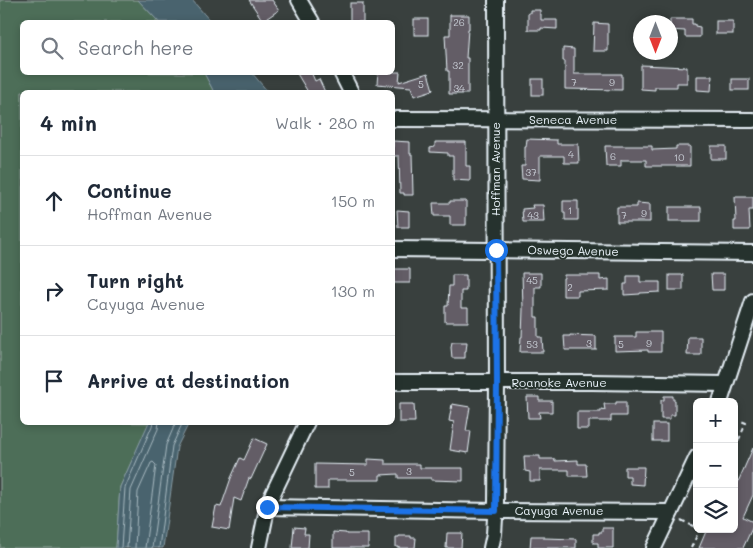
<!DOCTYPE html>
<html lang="en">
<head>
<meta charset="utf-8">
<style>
  body { margin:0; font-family:Mali,sans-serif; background:#f2f2f3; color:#1f2937 }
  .controls { position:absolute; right:15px; bottom:15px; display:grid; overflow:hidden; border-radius:8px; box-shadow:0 2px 8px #0003 }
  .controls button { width:45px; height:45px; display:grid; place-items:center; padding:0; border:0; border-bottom:1px solid #e0e1e3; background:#fff; color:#1f2937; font:25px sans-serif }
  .compass { position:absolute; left:633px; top:15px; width:45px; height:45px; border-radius:50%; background:#fff; box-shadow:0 2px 8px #0003; rotate:180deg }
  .stop { position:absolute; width:15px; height:15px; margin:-11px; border:4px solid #1a73e8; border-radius:50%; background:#fff }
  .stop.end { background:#1a73e8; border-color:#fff; box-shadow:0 1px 5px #0008 }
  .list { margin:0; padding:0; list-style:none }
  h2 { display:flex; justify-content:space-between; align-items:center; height:65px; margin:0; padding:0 20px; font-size:21px }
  h2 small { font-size:16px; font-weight:400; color:#747a83 }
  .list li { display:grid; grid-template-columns:32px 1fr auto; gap:15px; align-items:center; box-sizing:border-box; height:90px; padding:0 20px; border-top:1px solid #e0e1e3 }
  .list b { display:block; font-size:19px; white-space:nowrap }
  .list p { margin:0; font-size:16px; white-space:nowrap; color:#747a83 }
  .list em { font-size:16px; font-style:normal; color:#747a83 }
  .icon { flex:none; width:28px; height:28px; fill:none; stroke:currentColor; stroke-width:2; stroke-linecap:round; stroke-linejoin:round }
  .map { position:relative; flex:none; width:753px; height:548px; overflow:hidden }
  .search { position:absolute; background:#fff; box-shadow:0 2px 8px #0003; left:20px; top:20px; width:375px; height:55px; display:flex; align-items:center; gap:12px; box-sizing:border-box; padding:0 18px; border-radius:8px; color:#747a83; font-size:19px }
  .panel { position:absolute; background:#fff; box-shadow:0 2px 8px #0003; left:20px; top:90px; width:375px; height:335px; border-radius:8px }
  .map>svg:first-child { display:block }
</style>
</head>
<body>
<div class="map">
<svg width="753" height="548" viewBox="0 0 753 548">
  <rect width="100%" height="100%" fill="#39403e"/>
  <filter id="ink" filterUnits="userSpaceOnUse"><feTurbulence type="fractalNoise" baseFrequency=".02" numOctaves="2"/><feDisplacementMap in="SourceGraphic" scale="10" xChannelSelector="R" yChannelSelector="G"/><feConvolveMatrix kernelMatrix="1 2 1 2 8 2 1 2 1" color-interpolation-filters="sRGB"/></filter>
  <g filter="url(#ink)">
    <polygon fill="#4e6e59" stroke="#9bb0a8" points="0,0 138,0 159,22 22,22 22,72 204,73 214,92 22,92 22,422 149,423 120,487 116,548 0,548"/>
    <g fill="#49646e" stroke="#899ca5">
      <polygon points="138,0 192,0 211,22 159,22"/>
      <polygon points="204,73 252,73 268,92 214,92"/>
      <polygon points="149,422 189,423 177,447 163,548 116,548 120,487"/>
    </g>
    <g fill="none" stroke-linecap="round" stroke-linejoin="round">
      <g stroke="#a8b9c1" stroke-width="1">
        <polyline points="121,548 125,488 152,426 153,422"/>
        <polyline points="127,548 131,490 158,429 159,422"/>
        <polyline points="135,548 138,492 151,463 153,462 156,465 145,548"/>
        <polyline points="152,548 166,445 176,422"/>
        <polyline points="159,548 172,446 183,422"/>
      </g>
    </g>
    <g fill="#645d66" stroke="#e8f1f8">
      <polygon points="249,0 272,0 279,10 263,21"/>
      <rect x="350" y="3" width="13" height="19"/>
      <polygon points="530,10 540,10 540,14 541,14 541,20 557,20 557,29 541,28 541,30 528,30 528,13 530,13"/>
      <polygon points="450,15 469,15 469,29 468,29 466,58 468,58 468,94 449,94 449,71 447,71 445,35 450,35"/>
      <rect x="414" y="19" width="14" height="16"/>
      <polygon points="670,19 692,19 692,24 695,24 695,26 700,27 700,37 685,37 685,31 670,30"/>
      <rect x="716" y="21" width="17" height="13"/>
      <polygon points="594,23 608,24 608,51 593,51"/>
      <polygon points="563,48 574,49 574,74 622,74 622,90 565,89 565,61 563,61"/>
      <polygon points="641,65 687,67 687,83 677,83 677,87 655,87 655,90 641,89"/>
      <polygon points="296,72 311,72 315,81 319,79 325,92 308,92"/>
      <polygon points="378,72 400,72 399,82 428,73 433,90 414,96 411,87 377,84"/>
      <polygon points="697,76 712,76 711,91 697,90"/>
      <rect x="532" y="79" width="11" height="16"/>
      <rect x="732" y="79" width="17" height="11"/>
      <polygon points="527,139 557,140 557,144 578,144 579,163 564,163 564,156 540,156 540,180 522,179 521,166 525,166 525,147 526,147"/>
      <polygon points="393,141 410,142 410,154 412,154 413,195 404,195 404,193 400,193 399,156 393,156"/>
      <polygon points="435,142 466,142 466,166 470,166 470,181 453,180 453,156 448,156 448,153 430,152 430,148 435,147"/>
      <polygon points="605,146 652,146 652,150 676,149 676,146 690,146 690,166 646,166 646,160 621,160 621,166 606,166"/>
      <rect x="711" y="146" width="15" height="13"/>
      <polygon points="735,197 753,197 753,210 749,210 750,230 734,230 734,221 736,221"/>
      <polygon points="450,201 466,201 466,225 450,225 450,216 434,216 433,203 450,203"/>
      <polygon points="563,201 578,201 578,220 565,220 565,213 563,213"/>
      <polygon points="637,203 650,204 650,222 617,222 617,207 637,207"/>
      <polygon points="532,205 543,205 544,222 523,222 522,209 533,208"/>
      <rect x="669" y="207" width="32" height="14"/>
      <polygon points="397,210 409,211 409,227 398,227"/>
      <polygon points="393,269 410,269 410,283 394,283"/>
      <polygon points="522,273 541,273 541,287 535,287 535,317 538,317 538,337 542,337 543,352 520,352 521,337 522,337 523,309"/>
      <polygon points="711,274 724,274 724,290 712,290"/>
      <polygon points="452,275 466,275 466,291 461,291 461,308 468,308 468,322 445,322 445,306 448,306 449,286 452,286"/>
      <polygon points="564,275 600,275 600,280 609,279 609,290 578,291 578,296 563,296 563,278 564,278"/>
      <rect x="669" y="275" width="14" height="15"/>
      <polygon points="627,276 640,276 640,282 660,282 660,292 640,293 640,294 624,295 624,284 627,284"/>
      <polygon points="636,332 661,332 661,352 648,352 648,350 615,351 615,337 636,337"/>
      <polygon points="570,335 596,336 596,350 565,350 564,336 570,336"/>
      <polygon points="688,337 701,337 701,355 687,355"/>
      <polygon points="452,342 467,342 466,351 465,351 465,358 452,358 451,347"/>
      <polygon points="664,396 673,396 673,400 675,400 675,415 670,415 670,419 661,419 661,400 664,400"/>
      <polygon points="527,397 539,397 539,401 552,401 552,412 539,412 540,418 528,418"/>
      <polygon points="616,402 626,402 626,416 611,416 611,421 589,421 589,429 577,429 577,412 601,412 601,409 605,410 604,404 616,404"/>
      <polygon points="399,404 414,404 415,422 399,422"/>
      <polygon points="452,404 470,407 466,431 471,431 468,453 450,450 454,422 449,421"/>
      <rect x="653" y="424" width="14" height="17"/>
      <polygon points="254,438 267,444 251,479 249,478 241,501 234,498 229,530 212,527 216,506 221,507 231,478 240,458 244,460"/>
      <polygon points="753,448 753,495 743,517 753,522 753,526 743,548 699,548 707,529 734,529 734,491"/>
      <polygon points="524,456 540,456 540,459 555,459 555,461 578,460 578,464 586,464 587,476 569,476 569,470 540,470 540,481 530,481 530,472 525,471"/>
      <polygon points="368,459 385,460 385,464 420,464 420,468 463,468 463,481 431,480 431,478 398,478 398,474 380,475 380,480 328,480 328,489 315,489 315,464 368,465"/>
      <polygon points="625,467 644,467 643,485 630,484 630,476 625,476"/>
      <polygon points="294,527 305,528 304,534 309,534 308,548 292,548"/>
      <polygon points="602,528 613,528 613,548 598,548 598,543 593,543 593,534 599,534 599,532 602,532"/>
      <polygon points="333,532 346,533 346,534 368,534 368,548 333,548"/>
      <polygon points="447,533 462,533 461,548 446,548"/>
      <polygon points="399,536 411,536 411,538 416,538 415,548 399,548 399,547 396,547 396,537 399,537"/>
      <polygon points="531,536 544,536 544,538 576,539 576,548 530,548"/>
    </g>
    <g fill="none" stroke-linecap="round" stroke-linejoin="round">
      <defs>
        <g id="minor">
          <polyline points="299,0 312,22"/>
          <polyline points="341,72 351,92"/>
          <polyline points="392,119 753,120"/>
          <polyline points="392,249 753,253"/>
          <polyline points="392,382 592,382 725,384"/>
          <polyline points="720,402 753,301"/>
          <polyline points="267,507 495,511 671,512"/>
          <polyline points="259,548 268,504 307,422"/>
          <polyline points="491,548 494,534 496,502 497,383 496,0"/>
          <polyline points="654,548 697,457"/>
        </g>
      </defs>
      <use href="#minor" stroke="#e8f1f8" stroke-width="18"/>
      <g stroke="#e8f1f8" stroke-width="2" stroke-dasharray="5 4" stroke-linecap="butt">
        <polyline points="734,418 746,423 734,451"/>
        <polyline points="681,520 697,528"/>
        <polyline points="691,548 700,529"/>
      </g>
      <use href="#minor" stroke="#26332d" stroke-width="14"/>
    </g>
  </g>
  <g fill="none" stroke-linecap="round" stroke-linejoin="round" filter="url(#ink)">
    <polyline stroke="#1a73e8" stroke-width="6" points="267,507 496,511 497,383 496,250"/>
  </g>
  <g text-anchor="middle" stroke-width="4" stroke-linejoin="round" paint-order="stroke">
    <g font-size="10" fill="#c7ccd4">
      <text x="459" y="26">26</text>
      <text x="458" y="69">32</text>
      <text x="574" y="86">7</text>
      <text x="612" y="86">9</text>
      <text x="421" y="88">5</text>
      <text x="459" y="92">34</text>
      <text x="571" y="158">4</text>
      <text x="613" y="160">6</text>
      <text x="679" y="161">10</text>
      <text x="531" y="176">37</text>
      <text x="570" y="214">1</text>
      <text x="644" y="217">9</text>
      <text x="533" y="219">43</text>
      <text x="624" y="219">7</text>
      <text x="532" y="284">45</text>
      <text x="570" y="291">2</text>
      <text x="589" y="347">3</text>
      <text x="649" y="347">9</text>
      <text x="532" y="348">53</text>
      <text x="621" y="348">5</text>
      <text x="409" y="475">3</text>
      <text x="352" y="476">5</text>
    </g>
    <g font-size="12" fill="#e8f1f8" stroke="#26332d">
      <text x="573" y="124">Seneca Avenue</text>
      <text transform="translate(496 169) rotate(-90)" y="4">Hoffman Avenue</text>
      <text transform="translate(573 251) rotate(1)" y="4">Oswego Avenue</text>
      <text x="559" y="387">Roanoke Avenue</text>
      <text x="559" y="515">Cayuga Avenue</text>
    </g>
  </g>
</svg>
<div class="controls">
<button>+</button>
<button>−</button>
<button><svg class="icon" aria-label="layers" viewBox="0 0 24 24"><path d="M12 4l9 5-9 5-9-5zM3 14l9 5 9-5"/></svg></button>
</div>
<svg class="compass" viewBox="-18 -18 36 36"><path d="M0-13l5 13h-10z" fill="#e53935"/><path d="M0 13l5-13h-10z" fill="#747a83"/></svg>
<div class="stop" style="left:496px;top:250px"></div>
<div class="stop end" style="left:267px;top:507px"></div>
<div class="search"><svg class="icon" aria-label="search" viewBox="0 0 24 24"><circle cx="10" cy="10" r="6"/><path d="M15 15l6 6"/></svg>Search here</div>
<section class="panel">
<h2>4 min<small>Walk · 280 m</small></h2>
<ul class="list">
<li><svg class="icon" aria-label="ahead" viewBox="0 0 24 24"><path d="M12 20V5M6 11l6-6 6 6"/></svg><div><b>Continue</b><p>Hoffman Avenue</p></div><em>150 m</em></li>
<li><svg class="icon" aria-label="right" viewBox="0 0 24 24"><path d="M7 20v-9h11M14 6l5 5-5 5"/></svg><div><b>Turn right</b><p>Cayuga Avenue</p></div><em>130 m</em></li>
<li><svg class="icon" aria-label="arrive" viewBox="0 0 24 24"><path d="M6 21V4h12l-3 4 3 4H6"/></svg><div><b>Arrive at destination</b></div></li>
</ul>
</section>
</div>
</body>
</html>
